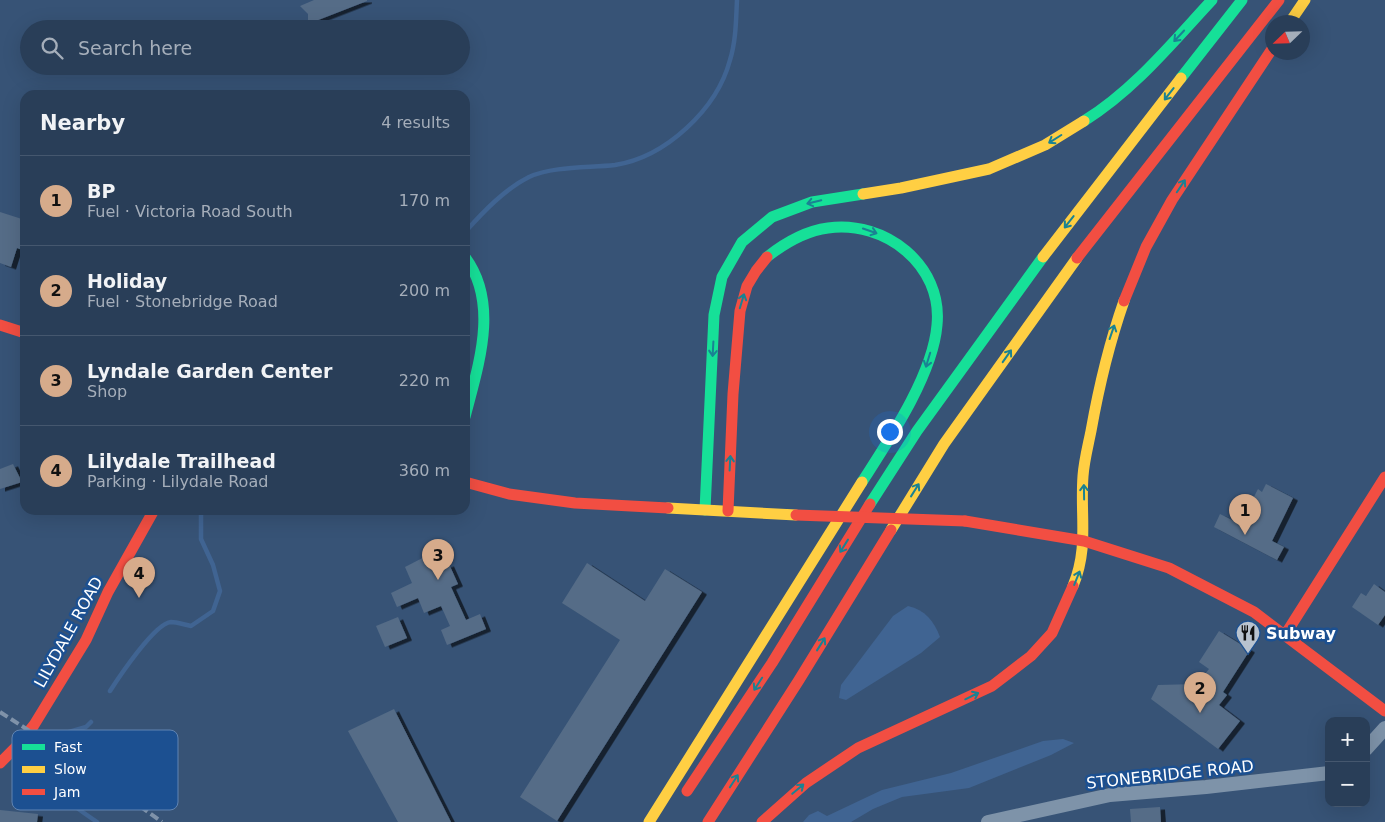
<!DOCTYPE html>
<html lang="en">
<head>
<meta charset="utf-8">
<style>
  body { margin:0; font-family:"DejaVu Sans",sans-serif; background:#354961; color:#f1f3f6 }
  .controls { position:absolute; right:15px; bottom:15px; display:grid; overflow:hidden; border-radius:10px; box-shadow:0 5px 20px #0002 }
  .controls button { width:45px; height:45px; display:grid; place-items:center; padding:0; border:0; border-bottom:1px solid #45576e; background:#293e58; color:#f1f3f6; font:25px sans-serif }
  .compass { position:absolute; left:1265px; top:15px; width:45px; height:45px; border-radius:50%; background:#293e58; box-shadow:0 5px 20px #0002; rotate:247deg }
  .you { position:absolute; left:889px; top:431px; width:18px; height:18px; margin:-12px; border:4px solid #fff; border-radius:50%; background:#1a73e8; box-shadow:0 0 0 8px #1a73e833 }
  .badge { display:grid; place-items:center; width:32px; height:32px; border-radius:50%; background:#d6ab8b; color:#111; font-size:16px; font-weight:700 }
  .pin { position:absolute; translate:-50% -41px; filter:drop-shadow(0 1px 2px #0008) }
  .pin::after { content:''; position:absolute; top:26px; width:18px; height:15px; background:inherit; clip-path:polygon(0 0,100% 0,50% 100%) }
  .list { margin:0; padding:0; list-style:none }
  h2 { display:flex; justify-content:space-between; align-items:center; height:65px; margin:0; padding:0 20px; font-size:21px }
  h2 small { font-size:16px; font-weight:400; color:#a5aeba }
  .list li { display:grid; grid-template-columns:32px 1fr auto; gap:15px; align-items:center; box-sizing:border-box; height:90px; padding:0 20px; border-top:1px solid #45576e }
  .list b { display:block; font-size:19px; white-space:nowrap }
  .list p { margin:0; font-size:16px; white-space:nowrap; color:#a5aeba }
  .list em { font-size:16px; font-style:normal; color:#a5aeba }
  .icon { flex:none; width:28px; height:28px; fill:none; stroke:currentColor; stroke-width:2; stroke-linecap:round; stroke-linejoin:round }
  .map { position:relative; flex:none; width:1385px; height:822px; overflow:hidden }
  .search { position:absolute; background:#293e58; box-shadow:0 5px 20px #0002; left:20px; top:20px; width:450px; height:55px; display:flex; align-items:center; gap:12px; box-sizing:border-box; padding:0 18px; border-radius:28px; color:#a5aeba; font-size:19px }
  .panel { position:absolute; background:#293e58; box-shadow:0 5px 20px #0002; left:20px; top:90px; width:450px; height:425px; border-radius:15px }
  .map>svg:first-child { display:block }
</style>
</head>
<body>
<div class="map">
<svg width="1385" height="822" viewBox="0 0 1385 822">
  <defs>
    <filter id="shadow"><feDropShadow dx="5" dy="2.5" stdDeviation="0" flood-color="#0009"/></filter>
  </defs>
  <rect width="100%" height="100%" fill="#375376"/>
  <g fill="#406492">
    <path d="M908,606c17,4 26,15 32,31l-19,16 -75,47 -7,-2 2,-13 52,-69z"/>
    <polygon points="1063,739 1074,743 1051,755 969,788 902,797 873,809 851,822 803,822 809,815 818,811 827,816 882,790 951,773 1043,741"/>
  </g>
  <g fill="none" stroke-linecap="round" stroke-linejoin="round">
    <g stroke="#406492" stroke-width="4.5">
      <path d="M466,231c18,-20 39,-42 63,-54 24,-11 60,-9 86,-12 51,-8 102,-56 115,-105 6,-19 6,-40 7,-60"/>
      <path d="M110,691c9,-14 45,-68 61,-69 6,0 14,3 20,4l22,-15 7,-20 -7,-26 -12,-26v-29"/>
      <path d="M91,722l-5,5 -17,5 -24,22c0,9 1,18 5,27 6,14 34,32 47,41"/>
    </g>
  </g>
  <g fill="#556c87" filter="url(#shadow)">
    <polygon points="314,0 367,0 367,1 308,24 308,14 300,6"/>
    <polygon points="0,212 25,220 20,236 25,237 25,251 17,248 11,267 0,263"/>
    <polygon points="13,464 22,482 0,489 0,469"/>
    <polygon points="1266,484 1293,498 1272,541 1284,547 1277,560 1214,527 1220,514 1240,524 1258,489 1262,492"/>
    <polygon points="436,551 443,566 449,564 458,584 451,587 466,620 480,614 486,629 447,645 441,630 450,626 441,606 424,613 418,598 397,607 391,593 412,583 405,567"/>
    <polygon points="587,563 645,601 665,569 702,592 557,821 520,797 620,640 562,603"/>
    <polygon points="1374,584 1385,592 1385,615 1378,625 1352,607 1361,593 1366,596"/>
    <polygon points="398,617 407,638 385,647 376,626"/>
    <polygon points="1219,631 1250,650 1223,692 1227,695 1219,705 1240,721 1218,749 1151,699 1158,685 1197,684 1209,669 1199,662"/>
    <polygon points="394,709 451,822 398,822 348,731"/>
    <polygon points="1160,807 1161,822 1131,822 1130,809"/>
    <polygon points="0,810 38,814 37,822 0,822"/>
  </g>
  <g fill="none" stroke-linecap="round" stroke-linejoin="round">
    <g stroke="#7e93a9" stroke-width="14">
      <polyline points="1366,749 1385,728"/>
      <polyline points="988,822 1110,795 1206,787 1329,773"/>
    </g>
    <g stroke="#16e098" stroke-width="11">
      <polyline points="1181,78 1242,0"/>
      <path d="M1084,121c50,-31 88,-78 128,-121"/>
      <path d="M465,257c35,47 13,109 0,160"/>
      <path d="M767,257c19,-15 38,-26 61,-29 57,-8 115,37 109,97 -4,50 -48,115 -75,157"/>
      <polyline points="870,504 917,431 1043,257"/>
      <polyline points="705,510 714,315 722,277 742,242 772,217 812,202 863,194"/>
    </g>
    <g stroke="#ffcf43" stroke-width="11">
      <polyline points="1290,22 1305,0"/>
      <polyline points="863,194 901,188 989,169 1045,145 1084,121"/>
      <polyline points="1043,257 1181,78"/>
      <polyline points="668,508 796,515"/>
      <polyline points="891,530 944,444 1077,258"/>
      <path d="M1073,586c16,-39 7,-70 10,-110 1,-15 5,-30 8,-45 8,-45 18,-87 33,-130"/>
      <polyline points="649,822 862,482"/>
    </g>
    <g stroke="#f24e42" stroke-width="11">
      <polyline points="1077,258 1279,0"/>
      <polyline points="1124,301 1146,247 1172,200 1272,49"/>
      <polyline points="0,325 25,333"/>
      <polyline points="465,482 509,494 575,503 668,508"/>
      <polyline points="728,511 733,394 740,311 747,286 756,271 767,257"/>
      <polyline points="965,521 1084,541 1169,568 1254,612 1385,711"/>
      <polyline points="1285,635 1385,477"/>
      <polyline points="0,763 20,743 34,725 86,640 108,592 154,510"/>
      <polyline points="687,791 772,663 870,504"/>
      <polyline points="708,822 799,680 891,530"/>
      <polyline points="762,822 806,783 858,748 992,686 1031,656 1052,633 1073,586"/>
    </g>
    <polyline stroke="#7f92a9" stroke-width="4" stroke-dasharray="9 4" stroke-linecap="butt" points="0,712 78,762 162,822"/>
    <polyline stroke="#f24e42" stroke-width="11" points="796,515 965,521"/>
  </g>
  <defs><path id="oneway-shaft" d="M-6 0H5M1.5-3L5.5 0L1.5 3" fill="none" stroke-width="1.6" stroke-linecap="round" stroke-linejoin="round" transform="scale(1.25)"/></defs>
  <g stroke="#1a8293">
    <use href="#oneway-shaft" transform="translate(1179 36) rotate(133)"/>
    <use href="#oneway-shaft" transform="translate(1169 94) rotate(128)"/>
    <use href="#oneway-shaft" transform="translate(1055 139) rotate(148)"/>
    <use href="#oneway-shaft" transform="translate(1181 186) rotate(-56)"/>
    <use href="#oneway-shaft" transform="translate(814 202) rotate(166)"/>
    <use href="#oneway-shaft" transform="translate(1069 222) rotate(128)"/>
    <use href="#oneway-shaft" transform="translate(870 231) rotate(19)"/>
    <use href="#oneway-shaft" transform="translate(742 301) rotate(-73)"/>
    <use href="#oneway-shaft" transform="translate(1112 332) rotate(-71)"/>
    <use href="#oneway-shaft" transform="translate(713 349) rotate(93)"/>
    <use href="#oneway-shaft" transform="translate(1007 356) rotate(-55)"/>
    <use href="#oneway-shaft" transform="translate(928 360) rotate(107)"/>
    <use href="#oneway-shaft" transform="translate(730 463) rotate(-87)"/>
    <use href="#oneway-shaft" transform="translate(915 490) rotate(-58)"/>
    <use href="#oneway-shaft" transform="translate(1084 492) rotate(-91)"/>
    <use href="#oneway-shaft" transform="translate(844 546) rotate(122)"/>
    <use href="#oneway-shaft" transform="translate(1077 578) rotate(-68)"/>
    <use href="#oneway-shaft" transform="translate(821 644) rotate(-58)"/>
    <use href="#oneway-shaft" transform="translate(758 684) rotate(123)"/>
    <use href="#oneway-shaft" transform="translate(972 696) rotate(-26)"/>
    <use href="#oneway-shaft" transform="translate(734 781) rotate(-57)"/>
    <use href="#oneway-shaft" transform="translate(798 789) rotate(-40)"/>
  </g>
  <defs>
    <symbol id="restaurant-pin" viewBox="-11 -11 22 30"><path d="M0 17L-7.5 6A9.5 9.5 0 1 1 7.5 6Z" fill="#b9c3cf" stroke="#1c5091"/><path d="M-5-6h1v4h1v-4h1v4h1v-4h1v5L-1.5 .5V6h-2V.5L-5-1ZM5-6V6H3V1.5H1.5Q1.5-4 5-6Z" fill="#111"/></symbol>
  </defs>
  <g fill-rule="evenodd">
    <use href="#restaurant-pin" x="1234" y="619" width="28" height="38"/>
  </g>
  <g text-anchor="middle" stroke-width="5" stroke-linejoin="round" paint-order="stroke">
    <g font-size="16" fill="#fff" stroke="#1c5091">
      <text transform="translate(68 632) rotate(-61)" y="6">LILYDALE ROAD</text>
      <text transform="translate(1170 774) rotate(-6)" y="6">STONEBRIDGE ROAD</text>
    </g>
    <g font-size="16" font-weight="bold" fill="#fff" stroke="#1c5091" text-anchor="start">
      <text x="1266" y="639">Subway</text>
    </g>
  </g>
  <rect x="12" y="730" width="166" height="80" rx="8" fill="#1c5091" stroke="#6084b2" stroke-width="1"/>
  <rect x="22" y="744" width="23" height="6" fill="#16e098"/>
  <rect x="22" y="766" width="23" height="7" fill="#ffcf43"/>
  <rect x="22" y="789" width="23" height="6" fill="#f24e42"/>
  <g font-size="14" fill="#fff">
    <text x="54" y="752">Fast</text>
    <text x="54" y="774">Slow</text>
    <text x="54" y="797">Jam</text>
  </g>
</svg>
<div class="controls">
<button>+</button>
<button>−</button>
</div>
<svg class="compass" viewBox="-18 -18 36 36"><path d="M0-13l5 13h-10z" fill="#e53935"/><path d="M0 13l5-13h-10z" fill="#a5aeba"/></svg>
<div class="you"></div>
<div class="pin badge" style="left:1245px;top:535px">1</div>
<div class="pin badge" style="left:1200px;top:713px">2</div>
<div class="pin badge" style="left:438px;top:580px">3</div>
<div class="pin badge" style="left:139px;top:598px">4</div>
<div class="search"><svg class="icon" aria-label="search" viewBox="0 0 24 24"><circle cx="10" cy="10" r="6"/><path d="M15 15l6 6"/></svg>Search here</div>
<section class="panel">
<h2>Nearby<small>4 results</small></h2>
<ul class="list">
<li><span class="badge">1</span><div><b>BP</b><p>Fuel · Victoria Road South</p></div><em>170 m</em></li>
<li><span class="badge">2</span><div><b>Holiday</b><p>Fuel · Stonebridge Road</p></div><em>200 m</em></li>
<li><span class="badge">3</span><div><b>Lyndale Garden Center</b><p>Shop</p></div><em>220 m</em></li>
<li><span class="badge">4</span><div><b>Lilydale Trailhead</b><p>Parking · Lilydale Road</p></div><em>360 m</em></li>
</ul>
</section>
</div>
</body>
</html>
